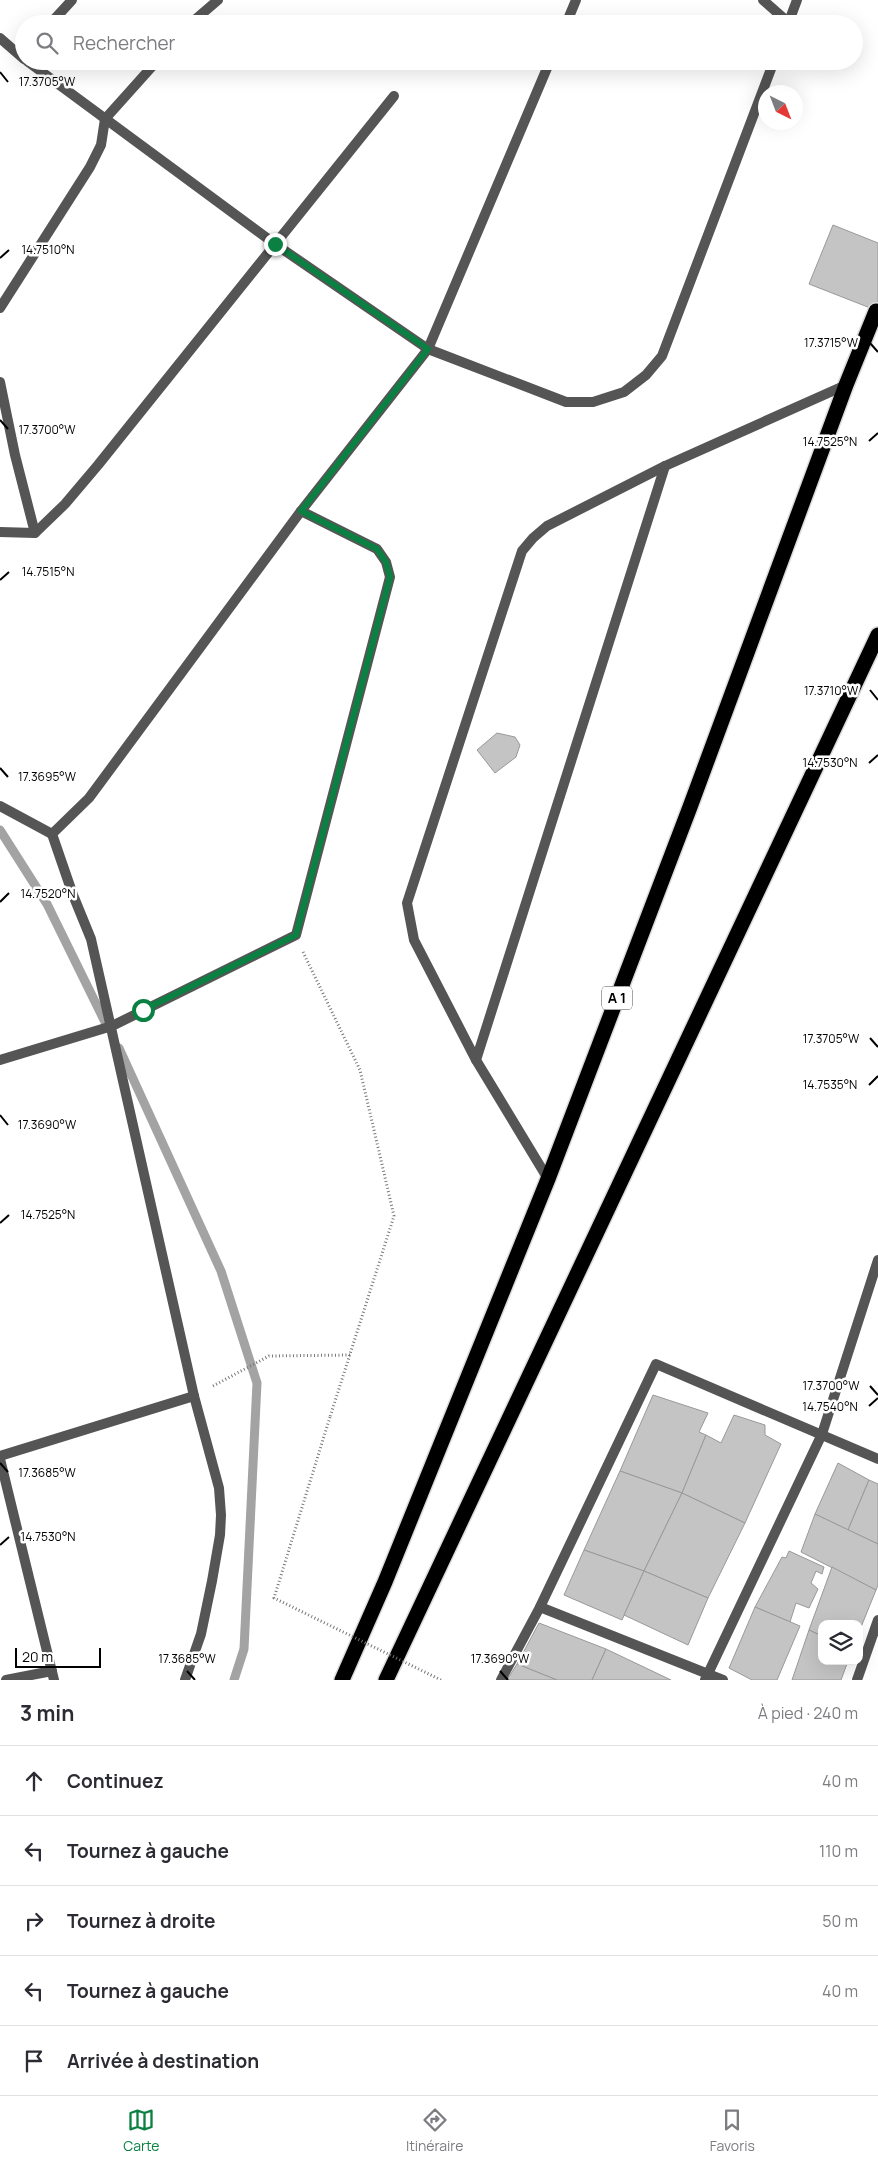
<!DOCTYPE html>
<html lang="fr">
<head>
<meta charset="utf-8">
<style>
  body { margin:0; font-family:Manrope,sans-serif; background:#f2f2f3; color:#2b2b33 }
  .controls { position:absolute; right:15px; bottom:15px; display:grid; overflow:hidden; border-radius:10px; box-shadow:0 5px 20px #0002 }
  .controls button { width:45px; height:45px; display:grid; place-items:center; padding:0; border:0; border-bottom:1px solid #e1e1e2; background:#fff; color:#2b2b33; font:25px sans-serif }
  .compass { position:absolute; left:758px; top:85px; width:45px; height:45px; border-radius:50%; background:#fff; box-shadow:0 5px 20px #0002; rotate:138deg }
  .scale { position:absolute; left:15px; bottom:12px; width:86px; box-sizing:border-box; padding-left:5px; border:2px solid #000; border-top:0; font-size:14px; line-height:18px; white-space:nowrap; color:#000; -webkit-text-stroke:4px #fff; paint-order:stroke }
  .stop { position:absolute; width:15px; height:15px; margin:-11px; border:4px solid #0b8043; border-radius:50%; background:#fff }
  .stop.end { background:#0b8043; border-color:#fff; box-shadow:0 1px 5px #0008 }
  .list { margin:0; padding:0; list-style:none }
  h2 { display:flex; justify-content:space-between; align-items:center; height:65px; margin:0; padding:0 20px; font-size:21px }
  h2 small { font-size:16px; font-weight:400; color:#7c7c81 }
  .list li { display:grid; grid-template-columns:32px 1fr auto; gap:15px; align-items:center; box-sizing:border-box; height:70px; padding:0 20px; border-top:1px solid #e1e1e2 }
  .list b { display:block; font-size:19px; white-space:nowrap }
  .list em { font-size:16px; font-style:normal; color:#7c7c81 }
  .icon { flex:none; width:28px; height:28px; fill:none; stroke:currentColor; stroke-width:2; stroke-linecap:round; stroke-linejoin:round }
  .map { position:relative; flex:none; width:878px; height:1680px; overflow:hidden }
  .search { position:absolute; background:#fff; box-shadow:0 5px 20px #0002; left:15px; right:15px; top:15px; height:55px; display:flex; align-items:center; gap:12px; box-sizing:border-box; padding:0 18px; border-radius:28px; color:#7c7c81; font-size:19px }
  .sheet { height:415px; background:#fff }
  nav { display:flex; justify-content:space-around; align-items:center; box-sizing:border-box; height:70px; border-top:1px solid #e1e1e2; background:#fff; font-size:14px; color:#7c7c81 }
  nav a { display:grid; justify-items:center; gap:2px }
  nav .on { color:#0b8043 }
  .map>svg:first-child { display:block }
</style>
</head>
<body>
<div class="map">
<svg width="878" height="1680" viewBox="0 0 878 1680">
  <rect width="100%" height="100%" fill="#fff"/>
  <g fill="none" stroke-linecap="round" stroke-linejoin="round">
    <g stroke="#a3a3a3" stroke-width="9">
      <polyline points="0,830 47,904 105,1022"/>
      <polyline points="119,1048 221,1271 257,1383 244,1649 234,1680"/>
    </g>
  </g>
  <g fill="#c4c4c4" stroke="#999">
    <polygon points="833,225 878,243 878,311 809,284"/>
    <polygon points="497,733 515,737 520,745 516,757 495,773 477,750"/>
    <polygon points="653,1395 708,1413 699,1432 706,1435 682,1493 620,1471"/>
    <polygon points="734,1415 765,1425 765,1435 781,1444 745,1523 682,1493 706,1435 721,1443"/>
    <polygon points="838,1463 869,1480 848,1530 815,1514"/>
    <polygon points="620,1471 682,1493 644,1571 584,1550"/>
    <polygon points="869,1480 878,1484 878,1544 848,1530"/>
    <polygon points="682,1493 745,1523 708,1598 644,1571"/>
    <polygon points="815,1514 878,1544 878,1585 876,1590 801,1552"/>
    <polygon points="584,1550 644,1571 622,1620 564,1595"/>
    <polygon points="789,1551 824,1567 822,1574 816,1571 811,1583 818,1589 809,1608 796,1603 790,1622 755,1607 782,1557 786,1558"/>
    <polygon points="832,1567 876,1590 859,1632 859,1624 822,1624 822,1636 809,1630"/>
    <polygon points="644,1571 708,1598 688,1645 624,1615"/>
    <polygon points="755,1607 800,1626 777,1680 752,1680 729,1668"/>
    <polygon points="539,1623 606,1649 592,1680 557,1680 517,1664"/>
    <polygon points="809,1630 822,1636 822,1661 848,1661 841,1680 792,1680"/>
    <polygon points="606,1649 671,1680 592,1680"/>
    <polygon points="517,1664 557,1680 507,1680"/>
  </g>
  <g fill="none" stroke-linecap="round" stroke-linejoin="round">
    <defs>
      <g id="motorway">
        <polyline points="342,1680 385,1582 548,1179 690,807 846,385 876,311"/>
        <polyline points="386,1680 878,635"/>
      </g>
    </defs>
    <use href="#motorway" stroke="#dbdbdb" stroke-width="18"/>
    <g stroke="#777" stroke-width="3" stroke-dasharray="1 2.5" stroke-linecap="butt">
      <polyline points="303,952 360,1070 394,1216 330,1417"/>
      <polyline points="213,1386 269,1356 350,1355"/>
    </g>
    <g stroke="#555" stroke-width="10">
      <polyline points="476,1060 665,466"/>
      <polyline points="548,1179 476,1060 414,940 407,903 522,551 533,538 547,526 665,466 846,385"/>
    </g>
    <g stroke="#555" stroke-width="10">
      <polyline points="763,0 789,23"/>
      <polyline points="50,24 72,0"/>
      <polyline points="190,24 218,0"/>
      <polyline points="566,24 576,0"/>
      <polyline points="788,24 797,0"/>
      <polyline points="0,38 24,59"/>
      <polyline points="27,61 275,244 428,349 566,402 593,402 624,392 646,375 662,356 774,61"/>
      <polyline points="0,308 90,167 101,145 105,119 157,61"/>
      <polyline points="0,382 15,455 35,533"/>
      <polyline points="0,532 35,533 65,504 98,465 394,96"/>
      <polyline points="0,806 52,834"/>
      <polyline points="0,1060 112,1026 296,935 390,577 386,562 377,549 301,511"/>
      <polyline points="0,1456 194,1396"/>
      <polyline points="0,1459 54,1680"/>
      <polyline points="540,1607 723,1680"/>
      <polyline points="6,1680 52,1671"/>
      <polyline points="185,1680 201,1634 212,1581 220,1535 221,1515 219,1488 194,1396 91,939 73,895 52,834 89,798 301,511 428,349 550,61"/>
      <polyline points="501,1680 540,1607 656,1364 878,1459"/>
      <polyline points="705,1680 822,1434 878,1260"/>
      <polyline points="857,1680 878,1620"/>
    </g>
    <use href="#motorway" stroke="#000" stroke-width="15"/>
    <polyline stroke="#777" stroke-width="3" stroke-dasharray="1 2.5" stroke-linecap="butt" points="330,1417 274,1598 441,1680"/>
  </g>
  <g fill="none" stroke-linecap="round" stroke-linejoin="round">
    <polyline stroke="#0b8043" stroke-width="6" points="143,1010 296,935 390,577 386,562 377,549 301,511 428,349 275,244"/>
  </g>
  <path fill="none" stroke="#000" stroke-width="2" d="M0,72l8,10M0,258l9,-8M870,343l8,9M0,420l8,9M869,441l9,-8M0,580l9,-8M870,690l8,10M869,763l9,-8M0,768l8,9M0,902l9,-9M870,1038l8,9M869,1085l9,-9M0,1115l8,10M0,1223l9,-8M870,1386l8,9M869,1406l9,-8M0,1463l8,9M0,1545l9,-8M187,1671l8,9M500,1671l8,9"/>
  <g text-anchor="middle" stroke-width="5" stroke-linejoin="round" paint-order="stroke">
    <rect fill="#fff" stroke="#4c4c4c" stroke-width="1" x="602" y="986.5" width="30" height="23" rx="4"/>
    <g font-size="14" font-weight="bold" fill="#000">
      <text x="617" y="1003">A 1</text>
    </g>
  </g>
  <g font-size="12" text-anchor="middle" fill="#000" stroke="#fff" stroke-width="5" stroke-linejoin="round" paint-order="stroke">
    <text x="47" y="86">17.3705°W</text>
    <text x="48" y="254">14.7510°N</text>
    <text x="831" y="347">17.3715°W</text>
    <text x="47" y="434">17.3700°W</text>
    <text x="830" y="446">14.7525°N</text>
    <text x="48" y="576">14.7515°N</text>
    <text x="831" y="695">17.3710°W</text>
    <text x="830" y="767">14.7530°N</text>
    <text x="47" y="781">17.3695°W</text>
    <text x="48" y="898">14.7520°N</text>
    <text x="831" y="1043">17.3705°W</text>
    <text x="830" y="1089">14.7535°N</text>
    <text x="47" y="1129">17.3690°W</text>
    <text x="48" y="1219">14.7525°N</text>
    <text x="831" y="1390">17.3700°W</text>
    <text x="830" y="1411">14.7540°N</text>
    <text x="47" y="1477">17.3685°W</text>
    <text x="48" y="1541">14.7530°N</text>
    <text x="187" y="1663">17.3685°W</text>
    <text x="500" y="1663">17.3690°W</text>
  </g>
</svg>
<div class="controls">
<button><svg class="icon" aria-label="layers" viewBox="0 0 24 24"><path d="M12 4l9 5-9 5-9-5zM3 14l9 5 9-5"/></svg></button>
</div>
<svg class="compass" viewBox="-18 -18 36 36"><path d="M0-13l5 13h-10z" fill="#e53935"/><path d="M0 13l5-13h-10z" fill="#7c7c81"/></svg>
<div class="scale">20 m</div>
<div class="stop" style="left:143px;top:1010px"></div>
<div class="stop end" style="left:275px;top:244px"></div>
<div class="search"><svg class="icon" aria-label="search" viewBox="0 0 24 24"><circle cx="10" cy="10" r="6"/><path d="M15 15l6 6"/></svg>Rechercher</div>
</div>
<section class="sheet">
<h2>3 min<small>À pied · 240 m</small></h2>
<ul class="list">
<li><svg class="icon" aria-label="ahead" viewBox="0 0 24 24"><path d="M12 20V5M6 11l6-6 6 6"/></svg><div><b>Continuez</b></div><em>40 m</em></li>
<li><svg class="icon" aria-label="left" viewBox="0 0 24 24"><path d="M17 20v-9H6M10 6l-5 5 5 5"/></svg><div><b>Tournez à gauche</b></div><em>110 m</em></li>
<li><svg class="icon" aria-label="right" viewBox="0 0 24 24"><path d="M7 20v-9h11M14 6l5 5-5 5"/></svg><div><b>Tournez à droite</b></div><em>50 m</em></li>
<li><svg class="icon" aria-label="left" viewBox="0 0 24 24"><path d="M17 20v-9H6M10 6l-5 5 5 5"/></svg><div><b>Tournez à gauche</b></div><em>40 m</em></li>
<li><svg class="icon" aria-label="arrive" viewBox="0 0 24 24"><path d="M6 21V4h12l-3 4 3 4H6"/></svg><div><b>Arrivée à destination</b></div></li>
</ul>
</section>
<nav>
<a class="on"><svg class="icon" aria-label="map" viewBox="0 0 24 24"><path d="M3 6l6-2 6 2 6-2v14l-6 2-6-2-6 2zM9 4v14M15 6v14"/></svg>Carte</a>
<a><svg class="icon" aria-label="directions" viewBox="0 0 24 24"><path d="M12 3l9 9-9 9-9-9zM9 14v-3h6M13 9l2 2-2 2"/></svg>Itinéraire</a>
<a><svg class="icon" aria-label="saved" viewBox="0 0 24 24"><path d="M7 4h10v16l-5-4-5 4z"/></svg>Favoris</a>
</nav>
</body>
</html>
